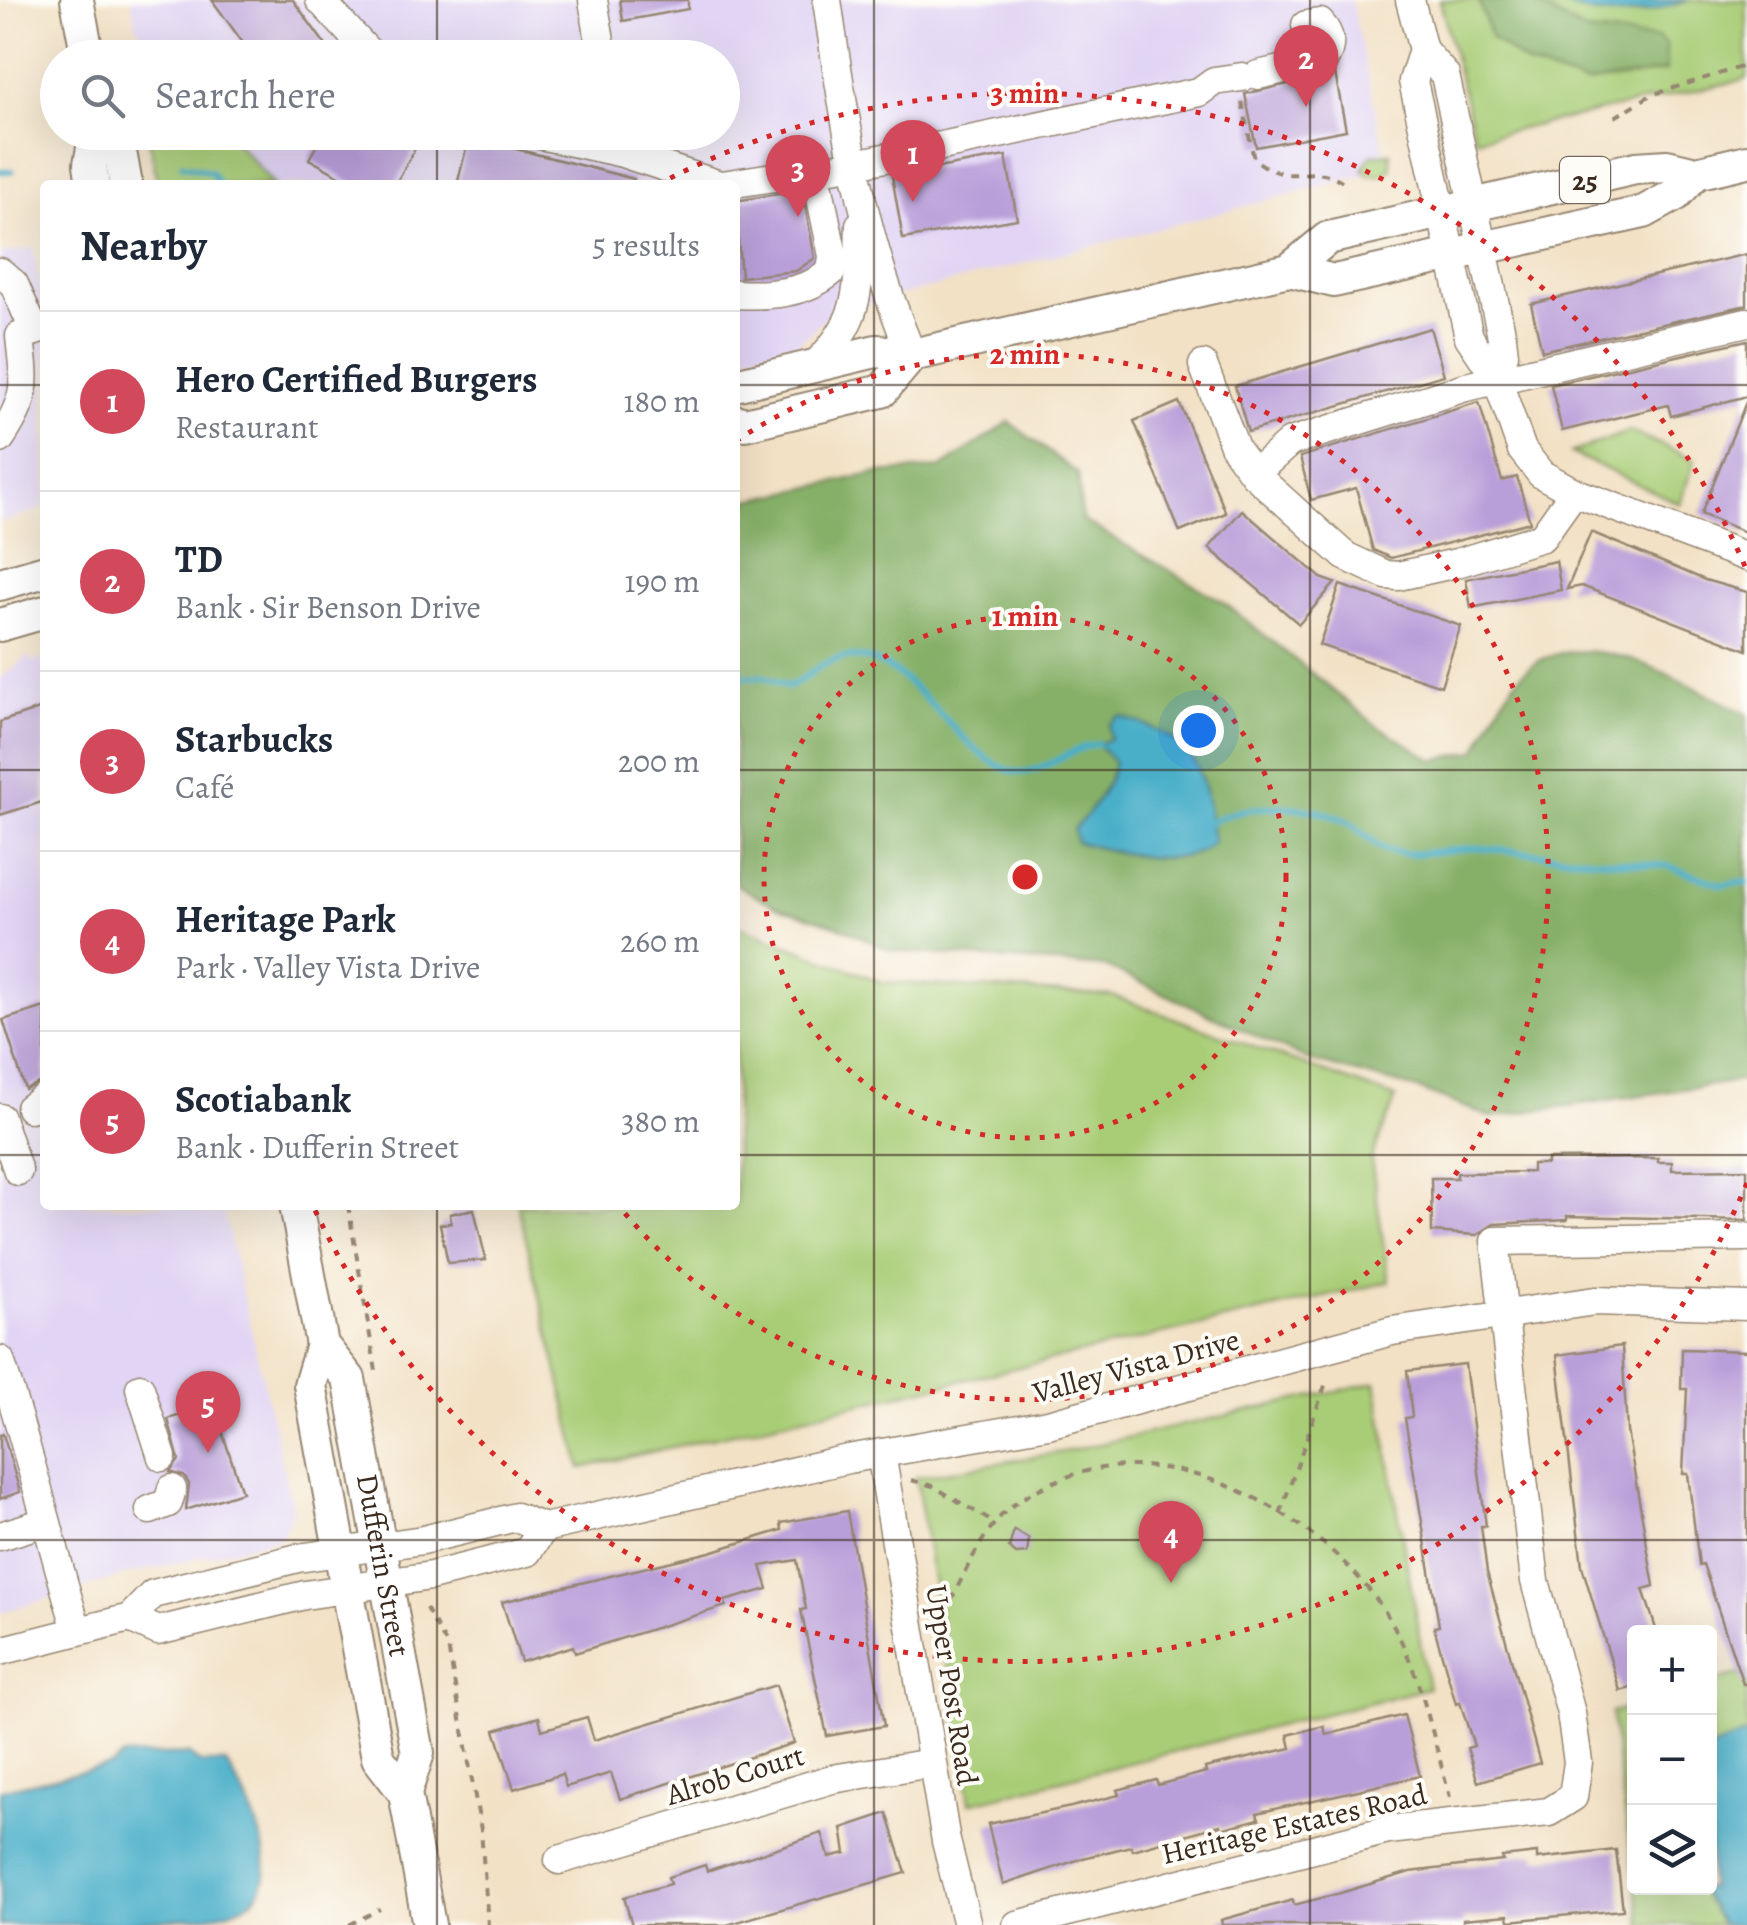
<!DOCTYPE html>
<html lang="en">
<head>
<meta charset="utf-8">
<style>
  body { margin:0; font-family:Alegreya,serif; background:#f2f2f3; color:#1f2937 }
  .controls { position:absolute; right:30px; bottom:30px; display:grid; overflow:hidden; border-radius:10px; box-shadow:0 10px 40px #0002 }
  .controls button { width:90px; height:90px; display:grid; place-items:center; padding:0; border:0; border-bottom:2px solid #e0e1e3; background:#fff; color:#1f2937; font:50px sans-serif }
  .you { position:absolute; left:1198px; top:730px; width:35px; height:35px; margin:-25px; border:8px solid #fff; border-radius:50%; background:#1a73e8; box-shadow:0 0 0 15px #1a73e833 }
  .badge { display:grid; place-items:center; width:65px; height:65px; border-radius:50%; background:#d1495b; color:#fff; font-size:32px; font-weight:700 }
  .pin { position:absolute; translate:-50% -82px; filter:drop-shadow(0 2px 5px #0008) }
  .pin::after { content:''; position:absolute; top:52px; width:35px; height:30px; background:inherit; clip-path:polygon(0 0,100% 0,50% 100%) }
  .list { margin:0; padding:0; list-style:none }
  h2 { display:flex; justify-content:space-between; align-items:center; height:130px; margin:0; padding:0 40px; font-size:42px }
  h2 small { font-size:32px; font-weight:400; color:#747a83 }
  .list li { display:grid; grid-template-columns:65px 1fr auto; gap:30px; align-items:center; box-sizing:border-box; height:180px; padding:0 40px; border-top:2px solid #e0e1e3 }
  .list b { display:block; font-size:38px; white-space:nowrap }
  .list p { margin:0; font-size:32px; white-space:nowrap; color:#747a83 }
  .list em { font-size:32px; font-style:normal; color:#747a83 }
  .icon { flex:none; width:55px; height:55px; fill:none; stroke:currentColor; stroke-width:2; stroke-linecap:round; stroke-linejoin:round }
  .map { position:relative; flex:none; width:1747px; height:1925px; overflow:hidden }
  .search { position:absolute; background:#fff; box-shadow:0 10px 40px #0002; left:40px; top:40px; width:700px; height:110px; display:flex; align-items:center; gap:25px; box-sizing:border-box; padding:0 35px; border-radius:55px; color:#747a83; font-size:38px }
  .panel { position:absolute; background:#fff; box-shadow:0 10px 40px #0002; left:40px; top:180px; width:700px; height:1030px; border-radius:10px }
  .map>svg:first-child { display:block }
</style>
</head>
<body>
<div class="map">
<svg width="1747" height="1925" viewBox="0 0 1747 1925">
  <rect width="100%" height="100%" fill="#fdfcf7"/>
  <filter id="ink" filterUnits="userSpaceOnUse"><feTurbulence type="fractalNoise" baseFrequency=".01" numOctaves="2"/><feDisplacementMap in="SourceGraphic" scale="20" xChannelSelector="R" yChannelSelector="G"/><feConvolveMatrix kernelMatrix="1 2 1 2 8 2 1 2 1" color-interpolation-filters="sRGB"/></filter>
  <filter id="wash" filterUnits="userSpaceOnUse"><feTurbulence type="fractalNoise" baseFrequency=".0048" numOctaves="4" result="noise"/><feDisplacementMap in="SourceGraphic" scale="40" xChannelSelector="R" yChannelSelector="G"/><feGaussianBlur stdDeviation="2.25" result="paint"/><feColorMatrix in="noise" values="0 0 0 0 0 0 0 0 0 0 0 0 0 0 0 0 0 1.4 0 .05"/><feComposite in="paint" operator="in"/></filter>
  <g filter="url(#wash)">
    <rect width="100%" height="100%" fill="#f2e1c5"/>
    <g fill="#e1d4f4">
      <polygon points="131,0 1351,0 1388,169 829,314 797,344 735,357 735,185 274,185 228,133 722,132 722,58 162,57 137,28"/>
      <polygon points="33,248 45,314 45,507 0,523 0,254"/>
      <polygon points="29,656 32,662 45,658 45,1205 222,1205 293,1510 281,1538 127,1575 0,1613 0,679"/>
    </g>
    <g fill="#a9cd77" stroke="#727c4a" stroke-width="2.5">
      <polygon points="1440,0 1747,0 1747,79 1475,139"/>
      <polygon points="148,133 228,133 274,185 158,185"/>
      <polygon points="1390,153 1391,169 1384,175 1368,175 1363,169 1371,155"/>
      <polygon points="1630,431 1695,460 1680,504 1571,453"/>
      <polygon points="735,925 882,982 1113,996 1396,1098 1371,1159 1389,1282 581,1468 518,1205 735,1205"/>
      <polygon points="1376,1382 1428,1688 970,1803 916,1477 1068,1451"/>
      <polygon points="1747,1672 1747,1925 1642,1925 1636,1888 1710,1888 1710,1683"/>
      <polygon points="1634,1706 1634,1876 1611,1713"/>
    </g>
    <g fill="#86b068" stroke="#606d43" stroke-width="2.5">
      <polygon points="1479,0 1537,0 1539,6 1586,32 1659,38 1666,45 1666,71 1586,84 1529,66 1491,38"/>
      <path d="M1009,422l69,52 4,46 140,81 155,125 57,34 42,-9c14,-29 36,-79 67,-92 66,-29 146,29 204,55v366l-257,37 -69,-27 -113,-30 -201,-93 -215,-16 -56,-26 -61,-19 -40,-22v-381l144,-30 62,-5z"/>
    </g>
    <g fill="#4aafc9" stroke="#426c74" stroke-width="2.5">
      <path d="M1554,0h136c-47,14 -91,25 -136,0z"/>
      <path d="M1119,716c80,24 85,51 94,126 -27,31 -101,9 -137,0l-2,-13c16,-17 36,-43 40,-66l-16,-19 12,-5 -1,-14z"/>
      <polygon points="1747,1734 1747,1925 1722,1925 1699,1888 1710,1888 1710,1748"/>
      <path d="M188,1754l12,9h26c18,29 64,112 23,139 -23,15 -48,14 -74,17 -58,6 -116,6 -175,6v-135l112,-25 11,-9z"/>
    </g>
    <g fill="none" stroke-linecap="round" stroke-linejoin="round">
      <g stroke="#4aafc9" stroke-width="6">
        <polyline points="182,165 211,172 219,185"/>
        <polyline points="0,171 12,171"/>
        <path d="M735,676l30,1 23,10c16,-6 24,-18 39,-24 73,-35 124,90 184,108 26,8 59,-24 87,-27"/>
        <path d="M1210,822c40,-20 97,-20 138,0 14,7 23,23 38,28 28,10 64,-3 94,-2l188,18 54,19 25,-3"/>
      </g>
    </g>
    <g id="blocks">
      <g fill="#b99fd9">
        <polygon points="212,0 293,0 335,58 254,58"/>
        <polygon points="620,0 688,0 688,9 623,21"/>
        <polygon points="1335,73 1346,130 1256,147 1245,94"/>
        <polygon points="324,132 340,139 343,132 424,132 395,185 356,185 309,159"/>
        <polygon points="469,137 634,179 633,185 457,185"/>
        <polygon points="1006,156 1017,219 903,239 892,176"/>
        <polygon points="802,190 815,258 796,271 741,277 735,201"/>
        <polygon points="1747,254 1747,305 1542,351 1531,304"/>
        <polygon points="1430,328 1444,375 1248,432 1235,386"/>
        <polygon points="1747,340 1747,396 1671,416 1668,405 1562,431 1551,385"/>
        <polygon points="1179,402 1226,513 1180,532 1134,421"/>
        <polygon points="1479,402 1502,481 1517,477 1530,522 1391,558 1373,550 1356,488 1311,500 1300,457"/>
        <polygon points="1746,402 1747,402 1747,533 1701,514"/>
        <polygon points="1242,510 1321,578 1335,583 1299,624 1209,548"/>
        <polygon points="1591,532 1705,580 1747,592 1747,650 1582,586 1567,589"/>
        <polygon points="1556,561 1561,590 1471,608 1466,579"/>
        <polygon points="1340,585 1461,626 1441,686 1319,645"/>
        <polygon points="45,707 45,801 0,815 0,722"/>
        <polygon points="45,1007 45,1080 25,1089 3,1020"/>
        <polygon points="1658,1158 1658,1162 1672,1162 1672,1170 1747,1169 1747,1220 1567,1216 1567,1220 1494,1224 1477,1235 1432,1232 1431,1178 1457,1178 1457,1173 1532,1172 1532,1164 1547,1164 1547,1159"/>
        <polygon points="474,1209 486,1260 448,1263 440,1224 451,1223 450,1214"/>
        <polygon points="1622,1346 1627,1431 1654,1586 1643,1589 1657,1632 1634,1632 1634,1687 1620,1691 1582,1566 1557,1355"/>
        <polygon points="1682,1349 1747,1351 1747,1684 1743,1684 1703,1564 1699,1565 1688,1474 1683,1474 1687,1389 1681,1389"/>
        <polygon points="1465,1364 1486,1526 1481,1526 1487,1572 1540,1763 1478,1782 1467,1748 1474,1746 1460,1702 1456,1704 1434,1627 1439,1626 1405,1418 1412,1417 1407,1371"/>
        <polygon points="213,1404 242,1492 186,1510 189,1484 184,1476 170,1472 179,1460 168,1419"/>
        <polygon points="3,1434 20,1492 0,1499 0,1435"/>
        <polygon points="847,1511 884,1726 827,1736 801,1610 806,1609 797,1560 761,1566 768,1589 725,1601 726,1606 575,1653 573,1646 521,1662 502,1602 710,1552 782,1530 781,1523"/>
        <polygon points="1014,1530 1029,1539 1027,1553 1016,1554 1009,1548"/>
        <polygon points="776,1685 794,1743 620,1799 611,1773 566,1787 562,1774 514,1789 495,1730 539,1717 542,1730 587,1717 594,1740"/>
        <polygon points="1404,1715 1420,1776 1257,1813 1259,1819 1221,1829 1220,1825 1133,1850 1131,1846 1083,1858 1003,1885 988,1824 1071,1807 1119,1795 1117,1790 1156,1780 1158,1785 1206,1772 1205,1768 1291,1748 1288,1735 1324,1726 1326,1735"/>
        <polygon points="887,1813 906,1873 727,1925 632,1925 624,1897 670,1884 668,1877 705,1865 707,1871 822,1833 829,1857 846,1853 842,1828"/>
        <polygon points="1616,1850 1623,1910 1509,1921 1508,1915 1463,1919 1463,1925 1222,1925 1221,1920 1293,1900 1294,1905 1337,1894 1410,1872 1503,1861 1502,1857 1537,1853 1537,1859"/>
      </g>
    </g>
  </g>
  <g filter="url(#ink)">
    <use href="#blocks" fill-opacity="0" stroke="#968672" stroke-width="2.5"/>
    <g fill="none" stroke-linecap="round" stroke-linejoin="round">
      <defs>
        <g id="minor">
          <polyline points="320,0 374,58"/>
          <polyline points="593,0 603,58"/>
          <path d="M827,0c17,122 36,241 85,355"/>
          <polyline points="1410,0 1423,50 1445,75 1502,337 1504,354 1497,379"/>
          <polyline points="1423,50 1413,81 1469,337 1497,379 1522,450 1541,474 1574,492 1747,557"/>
          <path d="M1258,75l66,-15c8,-15 7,-25 -4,-37l-14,2"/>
          <polyline points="526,132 619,152"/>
          <polyline points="617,132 619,152 720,185"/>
          <polyline points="722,185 851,165 1199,92 1214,81 1242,77"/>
          <polyline points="0,272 14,284 34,330"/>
          <path d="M735,294c33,2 69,0 96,-22l2,-16 -18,-87"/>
          <path d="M815,365c48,-47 43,-77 45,-140"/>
          <polyline points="1203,365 1236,450 1254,474 1345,556 1386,575 1398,576 1457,563 1542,537 1574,492"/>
          <path d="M0,439c29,-43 25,-54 20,-103l25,-8"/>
          <polyline points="1254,474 1290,442 1466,387 1747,322"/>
          <polyline points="30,1108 45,1097"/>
          <polyline points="0,1118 18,1171"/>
          <path d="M0,1360c29,89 50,180 77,270"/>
          <polyline points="140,1388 162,1457"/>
          <polyline points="881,1453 946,1841 967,1925"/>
          <polyline points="150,1510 168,1503 172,1489"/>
          <polyline points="0,1536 45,1522"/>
          <polyline points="130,1618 158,1631 305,1595 431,1576 527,1552 544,1528"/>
          <polyline points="0,1651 130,1618 153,1594 298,1558 423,1540 516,1517 544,1528 848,1459 1048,1424 1392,1331 1595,1301 1747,1306"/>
          <polyline points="559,1860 832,1779 932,1763"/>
          <polyline points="1017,1925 1388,1830 1549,1812 1573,1797 1578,1762 1571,1713 1535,1581 1495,1241 1747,1237"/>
        </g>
        <g id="major">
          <polyline points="77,0 88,58"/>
          <polyline points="107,132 121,157 126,185"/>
          <polyline points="93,185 90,164 96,132"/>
          <polyline points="1289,270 1334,281 1644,212 1675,195 1696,173"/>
          <polyline points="735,385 876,351 912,355 1289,270 1328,238 1636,168 1667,166 1696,173 1747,161"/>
          <polyline points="735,421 745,424 882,391 912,355"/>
          <polyline points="0,584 45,571"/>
          <polyline points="0,625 45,612"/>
          <path id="s1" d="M296,1205l26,140 27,34 69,374 -13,40"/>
          <polyline points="322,1345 310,1385 378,1758 405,1793 429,1925"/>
        </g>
      </defs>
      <use href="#minor" stroke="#968672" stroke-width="31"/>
      <use href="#major" stroke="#968672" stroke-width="36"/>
      <g stroke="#968672" stroke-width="4" stroke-dasharray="8 8" stroke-linecap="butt">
        <path d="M1242,102l12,57c42,32 54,0 91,24"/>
        <polyline points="1615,117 1651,95 1747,65"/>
        <polyline points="348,1205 376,1371"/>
        <polyline points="911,1480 933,1486 994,1523"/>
        <polyline points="1280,1514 1327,1380"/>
        <polyline points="426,1608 448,1647 481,1830 488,1925"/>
        <path d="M936,1629c18,-31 37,-80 59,-106 16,-21 45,-36 69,-45 110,-42 246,32 312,121 42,55 55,133 74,198"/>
        <polyline points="349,1925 380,1909"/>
      </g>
      <use href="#minor" stroke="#fff" stroke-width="28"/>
      <use href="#major" stroke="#fff" stroke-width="32"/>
    </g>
  </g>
  <path fill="none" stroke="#3b2a1e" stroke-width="2.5" stroke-opacity="0.55" d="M437,0v58M874,0v1925M1310,0v1925M437,132v53M0,385h45M735,385h1012M0,770h45M735,770h1012M0,1155h45M735,1155h1012M437,1205v720M0,1540h1747"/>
  <g fill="none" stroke="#d62828" stroke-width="5" stroke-dasharray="5 10">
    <circle cx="1025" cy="877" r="261"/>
    <path d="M736 441A523 523 0 1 1 619 1206"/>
    <path d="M1747 1183A784 784 0 0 1 314 1208M657 185A784 784 0 0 1 1747 571"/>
  </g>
  <g text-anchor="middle" stroke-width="8" stroke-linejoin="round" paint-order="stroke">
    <rect fill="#fdfcf7" stroke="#75695f" stroke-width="2.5" x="1560" y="157" width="50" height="46" rx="8"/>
    <g font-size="28" font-weight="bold" fill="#3b2a1e">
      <text x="1585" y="190">25</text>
    </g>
    <g font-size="30" fill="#3b2a1e" stroke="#fdfcf7">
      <text transform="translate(1136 1366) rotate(-15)" y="10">Valley Vista Drive</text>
      <text dy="10" stroke="none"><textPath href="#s1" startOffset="375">Dufferin Street</textPath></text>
      <text transform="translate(952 1685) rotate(81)" y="10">Upper Post Road</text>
      <text transform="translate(735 1775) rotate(-17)" y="10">Alrob Court</text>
      <text transform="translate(1294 1824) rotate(-13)" y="10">Heritage Estates Road</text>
    </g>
  </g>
  <circle cx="1025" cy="877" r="15" fill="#d62828" stroke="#fdfcf7" stroke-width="5"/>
  <g font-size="30" text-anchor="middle" font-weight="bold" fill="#d62828" stroke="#fdfcf7" stroke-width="8" stroke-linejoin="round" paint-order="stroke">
    <text x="1025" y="103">3 min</text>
    <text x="1025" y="364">2 min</text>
    <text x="1025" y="626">1 min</text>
  </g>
</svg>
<div class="controls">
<button>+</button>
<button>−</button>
<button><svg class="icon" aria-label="layers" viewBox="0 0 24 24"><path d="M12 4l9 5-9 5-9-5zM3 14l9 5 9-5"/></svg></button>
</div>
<div class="you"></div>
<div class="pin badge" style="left:913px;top:202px">1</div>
<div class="pin badge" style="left:1306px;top:107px">2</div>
<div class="pin badge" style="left:798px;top:217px">3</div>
<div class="pin badge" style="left:1171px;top:1583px">4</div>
<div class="pin badge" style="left:208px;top:1453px">5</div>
<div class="search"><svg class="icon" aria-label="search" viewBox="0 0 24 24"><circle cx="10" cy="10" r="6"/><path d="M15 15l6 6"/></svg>Search here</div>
<section class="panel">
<h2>Nearby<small>5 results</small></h2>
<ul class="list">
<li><span class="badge">1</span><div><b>Hero Certified Burgers</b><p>Restaurant</p></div><em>180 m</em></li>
<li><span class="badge">2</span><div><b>TD</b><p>Bank · Sir Benson Drive</p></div><em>190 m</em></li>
<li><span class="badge">3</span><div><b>Starbucks</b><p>Café</p></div><em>200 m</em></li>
<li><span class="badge">4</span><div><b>Heritage Park</b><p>Park · Valley Vista Drive</p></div><em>260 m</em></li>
<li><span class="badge">5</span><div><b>Scotiabank</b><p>Bank · Dufferin Street</p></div><em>380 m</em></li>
</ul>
</section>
</div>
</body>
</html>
